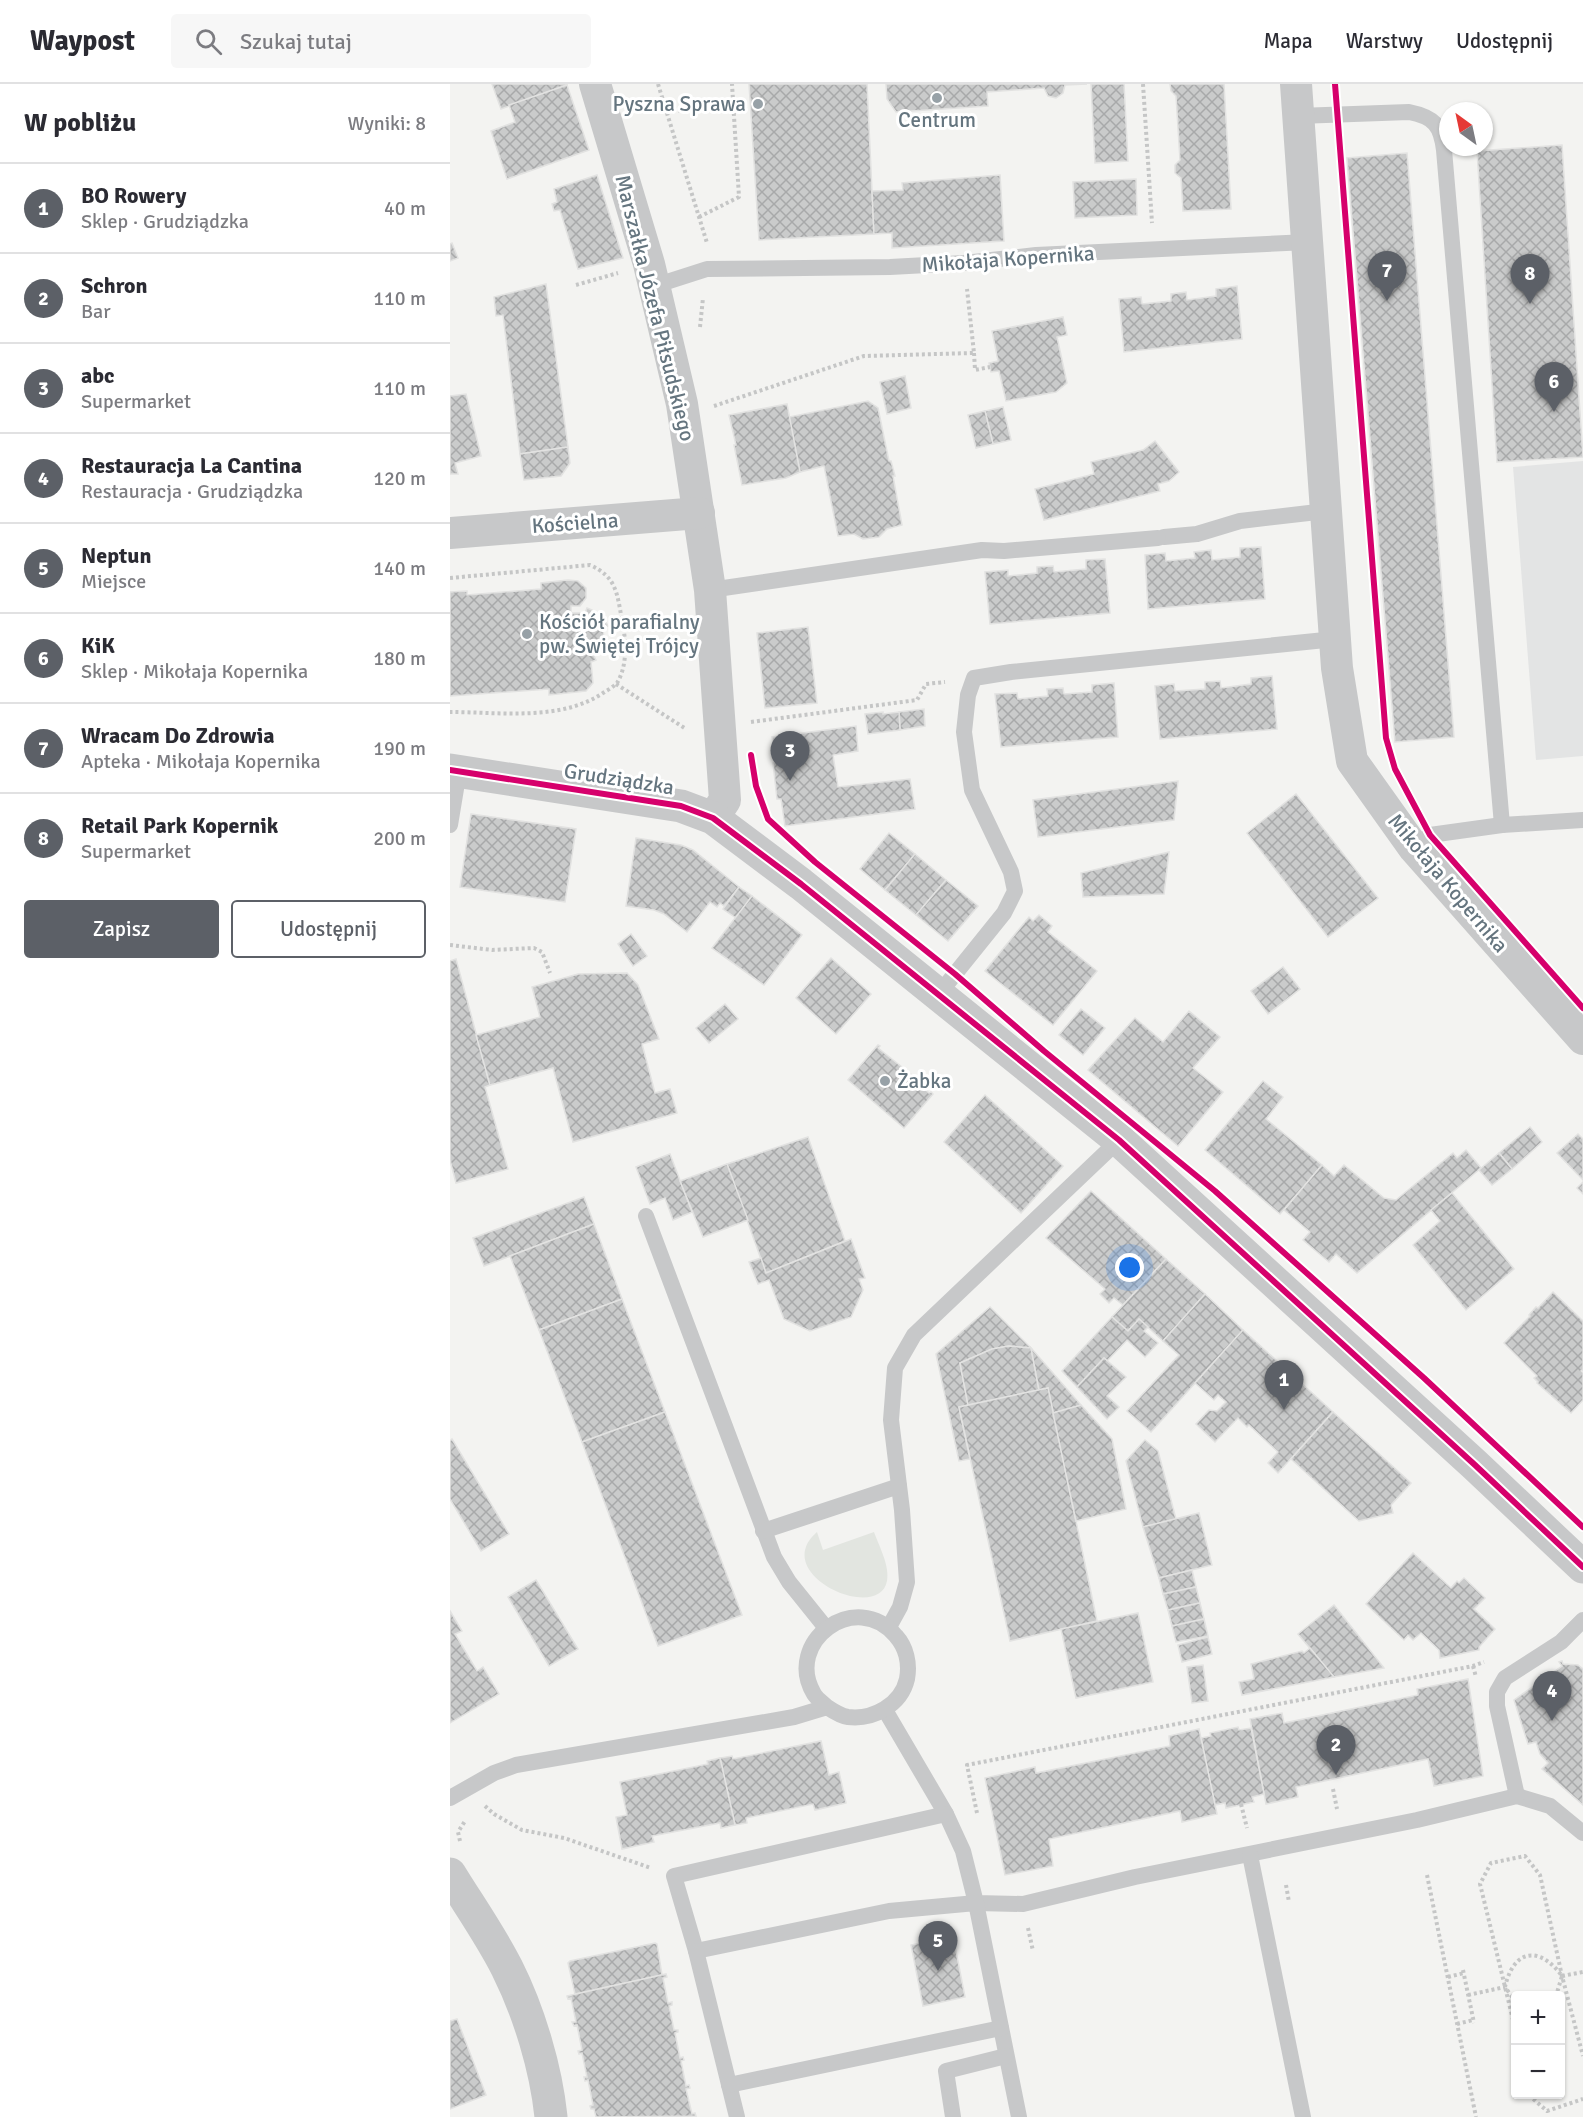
<!DOCTYPE html>
<html lang="pl">
<head>
<meta charset="utf-8">
<style>
  body { margin:0; font-family:Signika,sans-serif; background:#f7f7f7; color:#2b2b33 }
  .controls { position:absolute; right:18px; bottom:18px; display:grid; overflow:hidden; border-radius:6px; box-shadow:0 2px 4px #0004 }
  .controls button { width:54px; height:54px; display:grid; place-items:center; padding:0; border:0; border-bottom:2px solid #e1e1e2; background:#fff; color:#2b2b33; font:30px sans-serif }
  .compass { position:absolute; left:989px; top:18px; width:54px; height:54px; border-radius:50%; background:#fff; box-shadow:0 2px 4px #0004; rotate:327deg }
  .you { position:absolute; left:680px; top:1184px; width:21px; height:21px; margin:-15px; border:4px solid #fff; border-radius:50%; background:#1a73e8; box-shadow:0 0 0 9px #1a73e833 }
  .badge { display:grid; place-items:center; width:39px; height:39px; border-radius:50%; background:#5c6067; color:#fff; font-size:20px; font-weight:700 }
  .pin { position:absolute; translate:-50% -50px; filter:drop-shadow(0 2px 3px #0008) }
  .pin::after { content:''; position:absolute; top:32px; width:21px; height:18px; background:inherit; clip-path:polygon(0 0,100% 0,50% 100%) }
  .list { margin:0; padding:0; list-style:none }
  h2 { display:flex; justify-content:space-between; align-items:center; height:78px; margin:0; padding:0 24px; font-size:26px }
  h2 small { font-size:20px; font-weight:400; color:#7c7c81 }
  .list li { display:grid; grid-template-columns:39px 1fr auto; gap:18px; align-items:center; box-sizing:border-box; height:90px; padding:0 24px; border-top:2px solid #e1e1e2 }
  .list b { display:block; font-size:22px; white-space:nowrap }
  .list p { margin:0; font-size:20px; white-space:nowrap; color:#7c7c81 }
  .list em { font-size:20px; font-style:normal; color:#7c7c81 }
  .actions { display:flex; gap:12px; padding:18px 24px }
  .actions a { flex:1; padding:14px 0; border:2px solid #5c6067; border-radius:6px; text-align:center; font-size:21px; color:#5c6067 }
  .actions .main { background:#5c6067; color:#fff }
  .icon { flex:none; width:33px; height:33px; fill:none; stroke:currentColor; stroke-width:2; stroke-linecap:round; stroke-linejoin:round }
  .map { position:relative; flex:none; width:1133px; height:2033px; overflow:hidden }
  header { display:flex; align-items:center; gap:36px; box-sizing:border-box; height:84px; padding:0 30px; background:#fff; border-bottom:2px solid #e1e1e2 }
  header strong { font-size:28px }
  nav { display:flex; gap:33px; margin-inline-start:auto; font-size:21px }
  .search { width:420px; height:54px; background:#f7f7f7; display:flex; align-items:center; gap:15px; box-sizing:border-box; padding:0 21px; border-radius:6px; color:#7c7c81; font-size:22px }
  main { display:flex }
  aside { flex:1; background:#fff }
  .map>svg:first-child { display:block }
</style>
</head>
<body>
<header>
<strong>Waypost</strong>
<div class="search"><svg class="icon" aria-label="search" viewBox="0 0 24 24"><circle cx="10" cy="10" r="6"/><path d="M15 15l6 6"/></svg>Szukaj tutaj</div>
<nav><a>Mapa</a><a>Warstwy</a><a>Udostępnij</a></nav>
</header>
<main>
<aside>
<h2>W pobliżu<small>Wyniki: 8</small></h2>
<ul class="list">
<li><span class="badge">1</span><div><b>BO Rowery</b><p>Sklep · Grudziądzka</p></div><em>40 m</em></li>
<li><span class="badge">2</span><div><b>Schron</b><p>Bar</p></div><em>110 m</em></li>
<li><span class="badge">3</span><div><b>abc</b><p>Supermarket</p></div><em>110 m</em></li>
<li><span class="badge">4</span><div><b>Restauracja La Cantina</b><p>Restauracja · Grudziądzka</p></div><em>120 m</em></li>
<li><span class="badge">5</span><div><b>Neptun</b><p>Miejsce</p></div><em>140 m</em></li>
<li><span class="badge">6</span><div><b>KiK</b><p>Sklep · Mikołaja Kopernika</p></div><em>180 m</em></li>
<li><span class="badge">7</span><div><b>Wracam Do Zdrowia</b><p>Apteka · Mikołaja Kopernika</p></div><em>190 m</em></li>
<li><span class="badge">8</span><div><b>Retail Park Kopernik</b><p>Supermarket</p></div><em>200 m</em></li>
</ul>
<div class="actions"><a class="main">Zapisz</a><a>Udostępnij</a></div>
</aside>
<div class="map">
<svg width="1133" height="2033" viewBox="0 0 1133 2033">
  <defs>
    <pattern id="building-cross-hatch" width="8" height="8" patternUnits="userSpaceOnUse" patternTransform="scale(1.5)"><rect width="8" height="8" fill="#cacbcb"/><path d="M0 0l8 8M0 8l8-8" fill="none" stroke="#a8a9aa"/></pattern>
  </defs>
  <rect width="100%" height="100%" fill="#f3f3f1"/>
  <polygon fill="#e3e4e4" points="1133,377 1133,672 1086,676 1063,383"/>
  <path fill="#e2e5e0" d="M367,1448l6,18 51,-18c5,14 16,34 13,49 -8,43 -119,-7 -70,-49z"/>
  <g fill="url(#building-cross-hatch)" stroke="#e2e2e1" stroke-width="1.5">
    <polygon points="42,0 117,0 117,1 51,25"/>
    <polygon points="299,0 417,0 424,150 309,156"/>
    <polygon points="436,0 637,0 615,1 613,9 606,14 598,12 594,4 537,8 538,22 446,28 437,15"/>
    <polygon points="641,0 674,0 678,77 645,79"/>
    <polygon points="720,0 774,0 781,125 733,127 731,94 725,89 725,81 730,76 726,12 721,7"/>
    <polygon points="117,1 139,66 57,95 41,47 65,38 59,21"/>
    <polygon points="1112,61 1133,373 1047,378 1027,67"/>
    <polygon points="957,69 1004,653 945,658 897,74"/>
    <polygon points="147,91 173,174 128,185 110,126 104,127 102,120 107,118 104,105"/>
    <polygon points="550,91 554,157 442,164 442,149 424,150 422,107 453,106 452,99"/>
    <polygon points="686,95 687,131 625,134 623,98"/>
    <polygon points="2,159 8,174 0,177 0,160"/>
    <polygon points="96,200 118,363 70,370 53,231 46,232 44,213"/>
    <polygon points="787,202 792,255 674,268 669,215 691,213 692,220 721,217 721,210 736,208 737,216 766,212 766,205"/>
    <polygon points="613,233 617,251 607,253 617,299 606,308 556,317 549,287 541,288 539,279 548,277 542,247"/>
    <polygon points="455,292 461,324 437,330 430,298"/>
    <polygon points="16,310 31,372 5,379 8,390 0,390 0,312"/>
    <polygon points="418,317 428,324 439,377 441,377 445,392 443,392 452,441 437,445 429,453 413,455 404,450 388,452 374,382 350,388 339,333"/>
    <polygon points="337,320 350,388 336,394 292,401 284,361 286,361 279,331"/>
    <polygon points="553,323 561,356 543,360 535,327"/>
    <polygon points="535,327 543,360 526,364 518,331"/>
    <polygon points="705,357 729,388 719,397 708,400 710,407 594,436 585,405 644,390 641,378 693,366"/>
    <polygon points="118,363 120,379 111,392 74,396 70,370"/>
    <polygon points="811,463 815,515 698,525 695,471 715,469 716,477 745,474 744,468 761,466 762,476 790,473 790,464"/>
    <polygon points="655,475 660,529 540,540 535,488 558,486 558,492 587,489 587,483 603,482 604,488 636,485 636,476"/>
    <polygon points="118,496 128,497 136,504 136,514 130,522 121,522 121,529 135,529 137,524 142,526 141,530 151,538 155,537 158,542 153,544 154,557 159,559 157,564 152,562 144,572 146,576 141,578 143,599 136,607 99,611 99,605 0,612 0,508 17,507 17,511 91,505 91,499"/>
    <polygon points="358,543 367,619 315,624 307,549"/>
    <polygon points="822,592 827,645 710,655 705,602 724,600 725,607 755,605 755,598 770,597 771,604 801,600 801,594"/>
    <polygon points="664,599 668,653 551,663 545,610 567,609 568,615 598,612 597,605 613,604 614,610 642,608 642,601"/>
    <polygon points="474,625 475,642 450,646 449,628"/>
    <polygon points="433,628 433,630 449,628 450,646 418,650 415,630"/>
    <polygon points="406,642 408,667 383,671 388,703 460,695 465,725 335,742 331,715 327,715 323,679 326,678 322,653"/>
    <polygon points="728,697 724,736 588,753 583,716"/>
    <polygon points="846,710 928,814 878,853 797,749"/>
    <polygon points="21,730 126,745 115,818 10,803"/>
    <polygon points="439,749 465,770 435,806 410,785"/>
    <polygon points="186,754 231,761 243,766 289,803 274,822 270,819 267,823 260,818 237,848 214,830 204,826 176,822"/>
    <polygon points="719,768 714,810 633,813 631,789"/>
    <polygon points="465,770 496,796 466,831 435,806"/>
    <polygon points="496,796 528,822 498,857 466,831"/>
    <polygon points="289,803 302,812 286,834 273,825"/>
    <polygon points="302,812 352,851 314,901 262,864"/>
    <polygon points="589,831 602,842 598,848 647,887 603,941 535,887 579,833 583,837"/>
    <polygon points="181,850 197,872 183,882 168,860"/>
    <polygon points="381,874 421,910 386,950 346,914"/>
    <polygon points="6,875 40,1001 35,1003 58,1085 6,1099 0,1076 0,877"/>
    <polygon points="833,883 850,905 818,930 801,907"/>
    <polygon points="177,889 188,901 209,955 192,960 205,1009 220,1005 227,1029 123,1058 103,984 40,1001 26,951 90,933 82,903 128,890"/>
    <polygon points="275,920 288,935 259,959 246,944"/>
    <polygon points="631,925 655,944 633,971 609,951"/>
    <polygon points="739,927 770,953 743,984 773,1008 728,1062 638,986 685,934 713,958"/>
    <polygon points="428,961 430,962 428,964 462,991 479,1009 481,1008 483,1010 454,1044 398,996"/>
    <polygon points="813,997 833,1013 816,1035 872,1081 830,1130 755,1066"/>
    <polygon points="535,1011 613,1082 571,1129 494,1058"/>
    <polygon points="1080,1043 1092,1058 1062,1085 1049,1069"/>
    <polygon points="1128,1050 1133,1055 1133,1096 1107,1069"/>
    <polygon points="358,1053 395,1157 316,1189 277,1080"/>
    <polygon points="1016,1066 1031,1084 907,1189 886,1170 879,1178 853,1156 860,1148 834,1126 872,1081 884,1092 894,1081 934,1114 946,1116 1003,1069 1007,1074"/>
    <polygon points="1049,1069 1062,1085 1042,1101 1029,1086"/>
    <polygon points="220,1070 242,1128 223,1136 215,1114 200,1120 186,1083"/>
    <polygon points="277,1080 298,1136 253,1153 230,1097"/>
    <polygon points="1133,1098 1133,1110 1127,1104"/>
    <polygon points="641,1107 716,1175 673,1221 664,1214 659,1219 650,1210 655,1205 596,1154"/>
    <polygon points="1002,1109 1064,1185 1016,1226 963,1161 990,1137 981,1126"/>
    <polygon points="134,1113 144,1140 34,1182 23,1154"/>
    <polygon points="144,1140 172,1215 89,1246 60,1172"/>
    <polygon points="401,1155 415,1194 409,1195 413,1206 401,1233 360,1247 334,1235 319,1196 308,1200 299,1178 311,1174 316,1189"/>
    <polygon points="716,1175 755,1210 713,1257 689,1235 678,1247 662,1233"/>
    <polygon points="1103,1208 1133,1237 1133,1286 1131,1287 1133,1289 1133,1316 1121,1329 1087,1299 1088,1298 1084,1294 1087,1292 1054,1259 1080,1232 1079,1231 1086,1223 1088,1224"/>
    <polygon points="755,1210 793,1246 701,1348 677,1327 729,1271 713,1257"/>
    <polygon points="172,1215 215,1328 132,1358 89,1246"/>
    <polygon points="540,1223 581,1264 559,1262 542,1265 510,1279 518,1321 509,1323 520,1375 509,1377 486,1270"/>
    <polygon points="662,1233 678,1247 689,1235 698,1243 694,1247 708,1259 695,1273 677,1256 657,1277 654,1274 627,1303 612,1287"/>
    <polygon points="793,1246 883,1328 828,1389 818,1379 828,1368 799,1341 797,1343 788,1334 765,1358 746,1340 759,1326 767,1327 776,1318 768,1311 764,1316 745,1299"/>
    <polygon points="559,1262 581,1264 589,1306 518,1321 510,1279 542,1265"/>
    <polygon points="581,1264 631,1321 603,1329 598,1304 589,1306"/>
    <polygon points="654,1274 676,1293 657,1312 669,1323 657,1335 627,1303"/>
    <polygon points="598,1304 647,1537 560,1557 509,1323"/>
    <polygon points="631,1321 662,1355 676,1425 626,1437 603,1329"/>
    <polygon points="215,1328 292,1531 208,1562 132,1358"/>
    <polygon points="883,1328 961,1399 941,1421 943,1429 909,1437 841,1375"/>
    <polygon points="2,1355 59,1450 31,1467 0,1415 0,1357"/>
    <polygon points="695,1356 708,1367 726,1435 693,1443 676,1377"/>
    <polygon points="749,1429 762,1481 709,1494 693,1443"/>
    <polygon points="963,1469 1001,1504 1007,1497 1009,1499 1014,1494 1035,1514 1024,1525 1045,1545 1029,1563 1029,1566 990,1574 989,1566 971,1549 963,1556 958,1551 954,1556 916,1520"/>
    <polygon points="742,1486 746,1503 713,1510 709,1494"/>
    <polygon points="86,1496 128,1565 99,1582 58,1513"/>
    <polygon points="746,1503 750,1519 718,1526 713,1510"/>
    <polygon points="750,1519 754,1535 722,1542 718,1526"/>
    <polygon points="884,1521 934,1584 884,1593 848,1550"/>
    <polygon points="0,1527 12,1547 5,1550 27,1587 33,1583 49,1610 0,1639"/>
    <polygon points="688,1529 703,1598 626,1614 611,1545"/>
    <polygon points="754,1535 758,1552 726,1558 722,1542"/>
    <polygon points="758,1553 762,1570 732,1578 728,1561"/>
    <polygon points="860,1564 884,1593 792,1611 789,1598 804,1595 801,1580 852,1567 854,1569"/>
    <polygon points="1112,1577 1113,1580 1128,1581 1133,1585 1133,1721 1092,1685 1098,1679 1090,1670 1086,1658 1078,1660 1064,1616 1112,1582 1109,1578"/>
    <polygon points="753,1581 758,1617 742,1619 737,1583"/>
    <polygon points="1018,1595 1033,1692 984,1702 978,1675 846,1703 848,1713 816,1720 800,1635 832,1629 834,1639 968,1611 967,1605"/>
    <polygon points="788,1643 789,1646 801,1644 814,1710 802,1713 804,1718 776,1724 775,1719 765,1721 751,1654 761,1652 760,1649"/>
    <polygon points="749,1645 767,1730 732,1738 730,1727 599,1755 603,1782 555,1791 535,1694 585,1683 586,1689 720,1662 719,1652"/>
    <polygon points="371,1657 379,1691 389,1688 396,1719 365,1726 363,1720 296,1734 297,1739 285,1741 270,1674 282,1672 283,1675"/>
    <polygon points="270,1674 285,1741 271,1744 270,1739 202,1752 204,1758 172,1765 166,1733 177,1731 170,1698 258,1680 257,1677"/>
    <polygon points="503,1852 515,1913 473,1922 461,1861"/>
    <polygon points="205,1859 207,1860 212,1891 125,1910 118,1879 120,1877"/>
    <polygon points="216,1890 217,1893 213,1894 218,1919 222,1918 222,1921 219,1922 224,1946 228,1946 228,1948 225,1949 230,1974 233,1973 234,1976 231,1977 236,2002 239,2001 240,2004 236,2005 242,2030 245,2029 246,2032 146,2033 144,2025 141,2025 140,2022 143,2021 138,1996 135,1997 134,1993 137,1993 132,1969 129,1970 128,1967 132,1966 127,1941 124,1942 122,1938 126,1938 121,1914 118,1915 117,1912"/>
    <polygon points="7,1935 36,2011 0,2025 0,1937"/>
  </g>
  <g fill="none" stroke-linecap="round" stroke-linejoin="round">
    <g stroke="#c5c6c6" stroke-width="4" stroke-dasharray="3 3" stroke-linecap="butt">
      <polyline points="208,0 257,159"/>
      <polyline points="693,0 702,139"/>
      <polyline points="216,28 283,20"/>
      <polyline points="249,133 289,113 282,0"/>
      <polyline points="126,201 168,189"/>
      <polyline points="250,243 253,214"/>
      <polyline points="524,269 525,286 540,283"/>
      <polyline points="264,322 414,272 524,269 517,205"/>
      <path d="M0,494l140,-13c27,12 27,29 32,55 4,20 6,45 -5,63 -3,3 -7,6 -11,8 -43,31 -106,21 -156,21"/>
      <polyline points="166,600 236,645"/>
      <polyline points="301,638 467,616 476,600 495,598"/>
      <polyline points="0,861 42,866 84,864 92,868 100,889"/>
      <polyline points="1023,1582 1026,1593"/>
      <polyline points="883,1705 887,1725"/>
      <polyline points="791,1720 797,1744"/>
      <polyline points="35,1722 44,1730 72,1746 114,1754 201,1784"/>
      <polyline points="527,1729 517,1681 1023,1582 1034,1578"/>
      <polyline points="10,1757 8,1748 15,1737"/>
      <polyline points="977,1791 1026,2033"/>
      <polyline points="836,1801 839,1818"/>
      <polyline points="578,1844 583,1867"/>
      <polyline points="1013,1886 1024,1939"/>
      <polyline points="1112,1892 1133,1888"/>
      <polyline points="998,1893 1014,1889"/>
      <polyline points="1018,1911 1055,1903"/>
      <path d="M1066,1918l-11,-15c9,-39 35,-41 57,-11l-6,20"/>
      <polyline points="1007,1940 1023,1936"/>
      <polyline points="1066,1948 1030,1800 1041,1779 1075,1772 1090,1791 1112,1892 1133,1972"/>
      <polyline points="1081,2010 1081,2013 1097,2027 1133,2015"/>
    </g>
    <g stroke="#c7c8c9" stroke-width="16">
      <path d="M848,32l111,-4c25,5 32,13 35,38l58,675"/>
      <polyline points="204,202 257,185 440,183 514,179 586,171 858,158"/>
      <polyline points="714,453 747,450 790,437 876,427"/>
      <polyline points="260,506 532,466 554,467 708,454"/>
      <polyline points="0,741 9,687"/>
      <polyline points="964,764 980,751 1052,741 1133,736"/>
      <polyline points="488,911 554,829 565,807 561,788 522,706 514,648 518,611 524,594 561,588 885,555"/>
      <polyline points="196,1132 324,1473 339,1498 376,1544"/>
      <polyline points="313,1447 449,1402"/>
      <polyline points="439,1543 450,1523 457,1498 452,1426 441,1336 445,1284 464,1251 669,1056"/>
      <polyline points="435,1626 496,1730 513,1767 526,1819 573,1820 685,1793 967,1736 1067,1712 1100,1722 1133,1749"/>
      <polyline points="1067,1712 1047,1622 1047,1608 1055,1594 1111,1558 1133,1536"/>
      <path d="M0,1714l44,-25 22,-8 278,-48 33,-10c6,4 14,9 21,10 25,3 53,-12 59,-38 3,-16 -1,-32 -11,-43 -40,-48 -113,6 -82,58 3,5 9,9 13,13"/>
      <polyline points="496,1730 224,1792 246,1867 439,1827 526,1819 569,2033"/>
      <polyline points="800,1771 853,2033"/>
      <polyline points="246,1867 287,2033"/>
      <polyline points="279,2001 551,1944"/>
      <polyline points="503,2033 496,1987 556,1972"/>
    </g>
    <g stroke="#c7c8c9" stroke-width="32">
      <polyline points="145,0 199,180 232,320 260,506 275,716 263,734"/>
      <polyline points="846,0 887,584 902,677 964,764 1133,955"/>
      <polyline points="0,449 249,429"/>
    </g>
    <g stroke="#c7c8c9" stroke-width="33">
      <polyline points="0,686 231,722 263,734 351,800 669,1056 1025,1381 1133,1483"/>
      <path d="M0,1790c19,31 41,62 57,94 22,44 39,100 44,149"/>
    </g>
    <defs>
      <g id="cycleway">
        <polyline points="885,0 936,654 945,685 980,751 1133,924"/>
        <polyline points="301,671 306,702 318,735 365,778 505,890 594,967 765,1107 974,1294 1133,1443"/>
        <polyline points="0,686 231,722 263,734 351,800 669,1056 1025,1381 1133,1483"/>
      </g>
    </defs>
    <use href="#cycleway" stroke="#fff" stroke-width="10"/>
    <use href="#cycleway" stroke="#d6006c" stroke-width="6"/>
  </g>
  <g fill="#97a1a7" stroke="#fff" stroke-width="2">
    <circle cx="487" cy="14" r="6"/>
    <circle cx="308" cy="20" r="6"/>
    <circle cx="77" cy="550" r="6"/>
    <circle cx="435" cy="997" r="6"/>
  </g>
  <g text-anchor="middle" stroke-width="6" stroke-linejoin="round" paint-order="stroke">
    <g font-size="21" fill="#65757f" stroke="#fff" text-anchor="start">
      <text x="296" y="27" text-anchor="end">Pyszna Sprawa</text>
      <text x="487" y="43" text-anchor="middle">Centrum</text>
      <text x="89" y="545">Kościół parafialny<tspan x="89" dy="24">pw. Świętej Trójcy</tspan></text>
      <text x="447" y="1004">Żabka</text>
    </g>
    <g font-size="21" fill="#65757f" stroke="#fff">
      <text transform="translate(558 175) rotate(-4)" y="7">Mikołaja Kopernika</text>
      <text transform="translate(205 224) rotate(76)" y="7">Marszałka Józefa Piłsudskiego</text>
      <text transform="translate(125 439) rotate(-4)" y="7">Kościelna</text>
      <text transform="translate(169 695) rotate(9)" y="7">Grudziądzka</text>
      <text transform="translate(998 799) rotate(50)" y="7">Mikołaja Kopernika</text>
    </g>
  </g>
</svg>
<div class="controls">
<button>+</button>
<button>−</button>
</div>
<svg class="compass" viewBox="-18 -18 36 36"><path d="M0-13l5 13h-10z" fill="#e53935"/><path d="M0 13l5-13h-10z" fill="#7c7c81"/></svg>
<div class="you"></div>
<div class="pin badge" style="left:834px;top:1326px">1</div>
<div class="pin badge" style="left:886px;top:1691px">2</div>
<div class="pin badge" style="left:340px;top:697px">3</div>
<div class="pin badge" style="left:1102px;top:1637px">4</div>
<div class="pin badge" style="left:488px;top:1887px">5</div>
<div class="pin badge" style="left:1104px;top:328px">6</div>
<div class="pin badge" style="left:937px;top:217px">7</div>
<div class="pin badge" style="left:1080px;top:220px">8</div>
</div>
</main>
</body>
</html>
